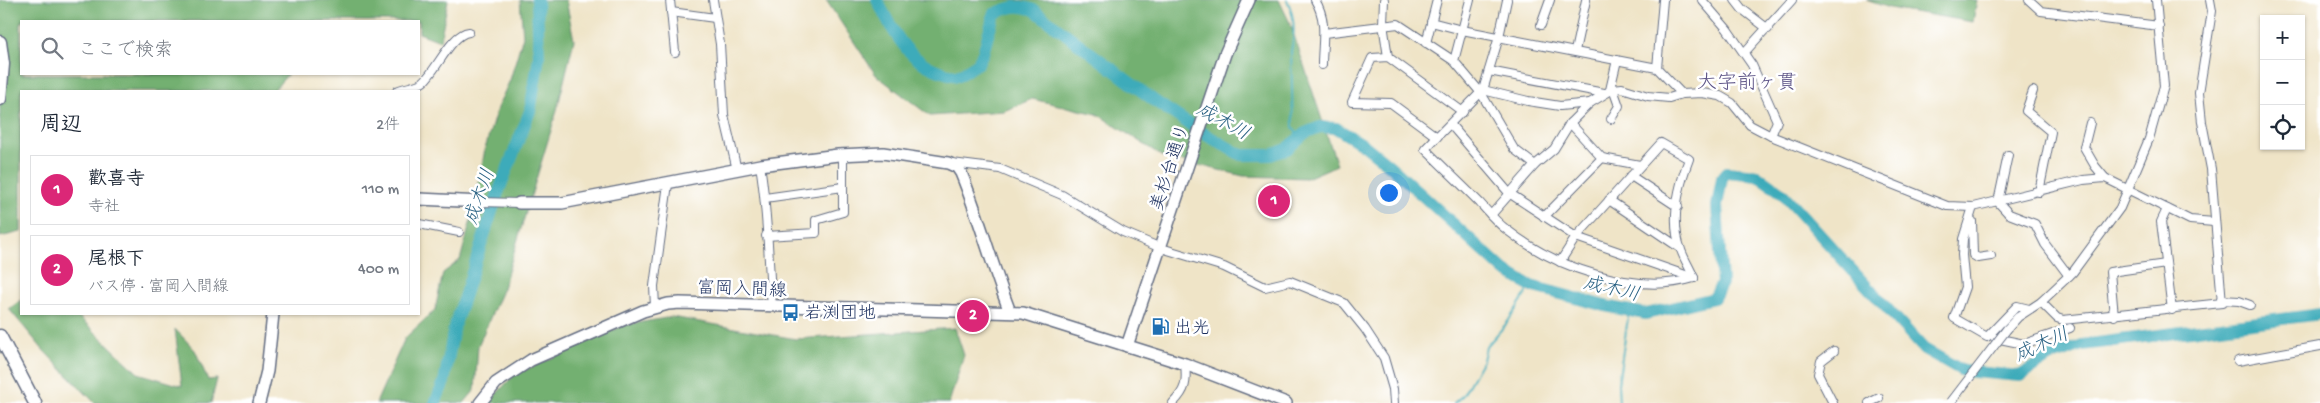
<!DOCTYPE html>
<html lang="ja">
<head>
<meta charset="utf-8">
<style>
  body { margin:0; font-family:"Gochi Hand","Klee One",sans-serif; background:#f6f6f7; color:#1f2937 }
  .controls { position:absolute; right:15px; top:15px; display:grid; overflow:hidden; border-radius:0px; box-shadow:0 1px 4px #0004 }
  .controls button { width:45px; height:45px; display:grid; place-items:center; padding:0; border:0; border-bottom:1px solid #e0e1e3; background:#fff; color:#1f2937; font:25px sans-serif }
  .you { position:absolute; left:1388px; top:192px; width:18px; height:18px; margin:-12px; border:4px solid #fff; border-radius:50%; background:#1a73e8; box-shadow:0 0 0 8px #1a73e833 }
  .badge { display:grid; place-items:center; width:32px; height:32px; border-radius:50%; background:#db2777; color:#fff; font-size:16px; font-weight:700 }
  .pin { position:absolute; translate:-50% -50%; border:2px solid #fff; box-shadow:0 1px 5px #0006 }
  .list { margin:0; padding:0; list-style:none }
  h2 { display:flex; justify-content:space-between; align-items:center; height:65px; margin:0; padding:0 20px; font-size:21px }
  h2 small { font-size:16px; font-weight:400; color:#747a83 }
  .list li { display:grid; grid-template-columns:32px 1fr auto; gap:15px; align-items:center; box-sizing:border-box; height:70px; margin:0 10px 10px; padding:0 10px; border:1px solid #e0e1e3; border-radius:0px }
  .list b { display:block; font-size:19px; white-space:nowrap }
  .list p { margin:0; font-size:16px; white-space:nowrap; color:#747a83 }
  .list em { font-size:16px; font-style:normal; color:#747a83 }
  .icon { flex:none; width:28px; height:28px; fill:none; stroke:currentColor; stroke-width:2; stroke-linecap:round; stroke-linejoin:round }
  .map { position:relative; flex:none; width:2320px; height:403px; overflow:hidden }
  .search { position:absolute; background:#fff; box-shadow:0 1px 4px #0004; left:20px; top:20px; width:400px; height:55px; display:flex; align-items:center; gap:12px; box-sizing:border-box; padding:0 18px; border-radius:0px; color:#747a83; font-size:19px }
  .panel { position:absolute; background:#fff; box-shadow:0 1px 4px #0004; left:20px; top:90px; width:400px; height:225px; border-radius:0px }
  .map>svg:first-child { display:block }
</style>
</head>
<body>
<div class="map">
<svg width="2320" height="403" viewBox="0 0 2320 403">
  <rect width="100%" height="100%" fill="#fff"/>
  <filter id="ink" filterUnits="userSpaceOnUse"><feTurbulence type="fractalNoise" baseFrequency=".02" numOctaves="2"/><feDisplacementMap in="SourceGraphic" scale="10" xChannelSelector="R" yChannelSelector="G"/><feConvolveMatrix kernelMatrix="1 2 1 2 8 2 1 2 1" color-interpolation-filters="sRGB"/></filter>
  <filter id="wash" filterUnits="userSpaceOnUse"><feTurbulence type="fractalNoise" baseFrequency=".0096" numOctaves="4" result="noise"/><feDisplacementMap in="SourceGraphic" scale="20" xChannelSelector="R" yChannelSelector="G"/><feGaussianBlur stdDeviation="1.12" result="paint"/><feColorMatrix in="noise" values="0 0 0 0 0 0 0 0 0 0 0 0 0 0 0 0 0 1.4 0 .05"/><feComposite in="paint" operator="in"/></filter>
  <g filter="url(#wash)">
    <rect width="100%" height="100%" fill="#efe4c7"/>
    <g fill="#73b071" stroke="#477068">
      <polygon points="0,0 448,0 440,41 419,33 419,21 21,21 21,74 288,74 273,91 21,91 21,232 0,237"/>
      <polygon points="520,0 566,0 574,40 556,114 503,288 478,346 475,390 464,403 376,403 405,338 435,310 443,273 460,260 473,213 485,149 497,108 510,80 523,36"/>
      <polygon points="826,0 1279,0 1290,23 1337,165 1307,178 1243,176 1162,156 1097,114 1032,99 1004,111 930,116 876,75"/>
      <polygon points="1866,0 1977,0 1973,22 1889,8"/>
      <polygon points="21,300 21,314 76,314 138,373 182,386 175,329 195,350 208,380 217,379 211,403 95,403 44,351 9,309"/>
      <polygon points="672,317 796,339 955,328 964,355 949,403 488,403 514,375 625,325"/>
    </g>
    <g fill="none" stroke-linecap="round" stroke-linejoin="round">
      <g stroke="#3dabba" stroke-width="2">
        <path d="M1287,0c8,16 8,34 4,51l2,76 6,11"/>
        <polyline points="1454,403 1463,395 1483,360 1486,347 1507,323 1531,286"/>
        <polyline points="1619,403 1618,384 1629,311"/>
      </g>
      <g stroke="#3dabba" stroke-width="12">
        <path d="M877,0c20,39 34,68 81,76l20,-13 5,-10 11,-39c15,-7 24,-10 40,-4l122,92 42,28 43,25h30l16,-6 18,-16 15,-6 16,1 28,17 26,21 115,105 26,15 74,20 41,8 68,-16 8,-15 -5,-77 5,-28 5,-6 30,3 25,18 142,156 39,22 57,5 27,-18 35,-13 238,-31"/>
        <polyline points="435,403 444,382 454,328 498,193 530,111 539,57 537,0"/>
      </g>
    </g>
  </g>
  <g filter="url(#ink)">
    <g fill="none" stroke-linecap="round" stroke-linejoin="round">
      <defs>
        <g id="street">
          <polyline points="670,0 675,52"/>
          <polyline points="713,0 720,44 724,115 737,170"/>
          <path d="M1315,0c13,21 7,42 7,65"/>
          <polyline points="1384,0 1383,24 1388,57"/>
          <path d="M1507,0l-8,37 -16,53 -58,59c18,18 37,36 55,54 8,9 17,20 27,27 47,37 128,66 187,48"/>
          <polyline points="1702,0 1727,29 1752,65 1777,121 1771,136"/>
          <polyline points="1735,0 1742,9 1768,29"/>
          <polyline points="2029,0 2041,11 2159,26"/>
          <polyline points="671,12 715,18"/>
          <polyline points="1431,22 1462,30 1657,68 1682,94"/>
          <polyline points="1541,25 1550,0"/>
          <polyline points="1324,33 1398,24 1454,61 1481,93 1514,149 1535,165"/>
          <polyline points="1426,43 1437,0"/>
          <polyline points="1575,51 1586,0"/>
          <polyline points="1744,53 1792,0"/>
          <polyline points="1454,61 1470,0"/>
          <polyline points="1657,68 1663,0"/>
          <polyline points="1489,71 1604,93"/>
          <polyline points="1483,90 1528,101 1560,106 1590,103"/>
          <polyline points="1610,90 1617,60"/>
          <path d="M397,91c8,-4 19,-4 26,-9 14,-12 28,-48 46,-50"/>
          <polyline points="2033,91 2026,111 2051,132 2039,192"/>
          <polyline points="1611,119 1619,106 1613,89"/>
          <polyline points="1570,123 1602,158 1640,165"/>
          <polyline points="2090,123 2084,147 2095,166 2105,178"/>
          <polyline points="1451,125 1509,193 1576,237 1694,278"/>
          <polyline points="1437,137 1391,103 1352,102 1372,58 1388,57 1463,112"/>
          <polyline points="2008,155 1998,202 2009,214 2035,224 2045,244 2069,276"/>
          <polyline points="952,163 1000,169 1062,195 1123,232 1161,248 1224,267 1265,287 1290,281 1344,303 1365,329 1384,358 1393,389 1394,403"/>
          <path d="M760,165c8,47 8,94 12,141"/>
          <polyline points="1631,176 1678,207"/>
          <polyline points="765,198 843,187"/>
          <polyline points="1609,200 1680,248"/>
          <polyline points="482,202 519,203"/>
          <polyline points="1973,207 1963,239 1962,255 1965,287 1954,318 1987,337 2017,306 2029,309"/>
          <polyline points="2167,209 2161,222 2172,310"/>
          <polyline points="1491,215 1535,165 1554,149 1570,123 1590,103 1613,89 1622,88 1648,96 1669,98 1682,94 1702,93 1720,96 1732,103 1750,125 1771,136 1947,206 1973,207 2083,180 2105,178 2190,220 2214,222"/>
          <polyline points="1544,217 1602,158"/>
          <polyline points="1972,221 1973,255 1978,258 1991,256"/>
          <polyline points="419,224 459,232"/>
          <polyline points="766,236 816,233 816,220 843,212 843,154"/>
          <path d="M1560,262l16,-25 85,-94 28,16c-10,26 -19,62 -8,91 3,9 9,18 13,28"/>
          <polyline points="2221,300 2239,301 2250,305"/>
          <polyline points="2041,302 2057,318 2063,320 2222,303 2211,169 2202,122 2199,93 2212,11 2210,0"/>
          <polyline points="655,307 654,286 668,184"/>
          <polyline points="2114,316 2110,272 2166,264"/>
          <polyline points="2007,329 2018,317 2041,302 2073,272 2120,208 2149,139 2164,86 2156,0"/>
          <polyline points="1995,338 2024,344 2070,328"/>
          <polyline points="2238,361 2320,346"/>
          <path d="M1173,403c13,-13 14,-21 12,-39"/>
          <polyline points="1833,403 1818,374 1821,361 1834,351"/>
          <polyline points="1869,403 1879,398"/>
        </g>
        <g id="secondary">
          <polyline points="419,199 482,202"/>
          <path d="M519,203h43l198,-38 78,-10 45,-2 65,10 9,4 4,6c19,46 31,93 49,139"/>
          <polyline points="1127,346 1225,54 1249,0"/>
          <polyline points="259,403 267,371 273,314"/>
          <polyline points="480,403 496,383 531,360 643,311 668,304 680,303 1023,313 1185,364 1286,403"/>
        </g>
        <g id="primary">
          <polyline points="0,42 3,64 0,99"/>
          <polyline points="0,336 35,403"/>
        </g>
      </defs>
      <use href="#street" stroke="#656e83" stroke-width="10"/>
      <use href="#secondary" stroke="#656e83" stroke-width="14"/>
      <use href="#primary" stroke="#656e83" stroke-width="15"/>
      <use href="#street" stroke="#fff" stroke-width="8"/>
      <use href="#secondary" stroke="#fff" stroke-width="11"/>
      <use href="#primary" stroke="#fff" stroke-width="12"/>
      <defs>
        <polyline id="street-bridge" points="1951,402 2007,329"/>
      </defs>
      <use href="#street-bridge" stroke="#656e83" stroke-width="10" stroke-linecap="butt"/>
      <use href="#street-bridge" stroke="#fff" stroke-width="8"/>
    </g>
  </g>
  <defs>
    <symbol id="bus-bare" viewBox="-9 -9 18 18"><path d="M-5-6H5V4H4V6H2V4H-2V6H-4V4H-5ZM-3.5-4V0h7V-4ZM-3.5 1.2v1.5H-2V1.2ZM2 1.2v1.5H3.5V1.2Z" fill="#1f6fb2" stroke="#fff" stroke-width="2.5" paint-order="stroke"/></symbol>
    <symbol id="fuel-bare" viewBox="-9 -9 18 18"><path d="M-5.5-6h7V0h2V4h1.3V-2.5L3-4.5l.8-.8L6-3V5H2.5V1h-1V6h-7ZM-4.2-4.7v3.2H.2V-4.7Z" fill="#1f6fb2" stroke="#fff" stroke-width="2.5" paint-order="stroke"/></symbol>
  </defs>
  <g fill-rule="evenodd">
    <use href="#bus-bare" x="778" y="300" width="25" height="25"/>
    <use href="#fuel-bare" x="1148" y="314" width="25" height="25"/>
  </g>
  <g text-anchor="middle" stroke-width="5" stroke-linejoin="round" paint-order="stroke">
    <g font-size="18" fill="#1b2f5e" stroke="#fff">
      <text transform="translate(1169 167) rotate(-72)" y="6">美杉台通り</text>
      <text transform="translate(742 288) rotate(2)" y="6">富岡入間線</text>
    </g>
    <g font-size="18" fill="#1b2f5e" stroke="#fff" text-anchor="start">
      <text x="804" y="318">岩渕団地</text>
      <text x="1174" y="333">出光</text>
    </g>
    <g font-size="19" font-style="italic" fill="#296183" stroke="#fff">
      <text transform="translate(1224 120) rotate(29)" y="7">成木川</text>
      <text transform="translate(478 196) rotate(-71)" y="7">成木川</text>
      <text transform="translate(1612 287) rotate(13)" y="7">成木川</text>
      <text transform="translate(2041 343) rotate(-24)" y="7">成木川</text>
    </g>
    <g font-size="20" fill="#5c5386" stroke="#fff">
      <text x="1747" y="88">大字前ヶ貫</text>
    </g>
  </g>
</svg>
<div class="controls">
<button>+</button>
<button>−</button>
<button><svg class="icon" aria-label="locate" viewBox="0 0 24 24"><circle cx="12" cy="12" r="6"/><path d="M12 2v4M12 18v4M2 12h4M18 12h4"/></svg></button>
</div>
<div class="you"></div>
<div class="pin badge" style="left:1274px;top:201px">1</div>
<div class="pin badge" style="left:973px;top:316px">2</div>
<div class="search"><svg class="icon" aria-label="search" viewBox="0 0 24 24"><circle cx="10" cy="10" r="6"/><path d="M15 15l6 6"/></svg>ここで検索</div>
<section class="panel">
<h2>周辺<small>2件</small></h2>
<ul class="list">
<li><span class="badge">1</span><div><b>歡喜寺</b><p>寺社</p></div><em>110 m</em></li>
<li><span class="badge">2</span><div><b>尾根下</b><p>バス停 · 富岡入間線</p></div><em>400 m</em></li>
</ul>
</section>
</div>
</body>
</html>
